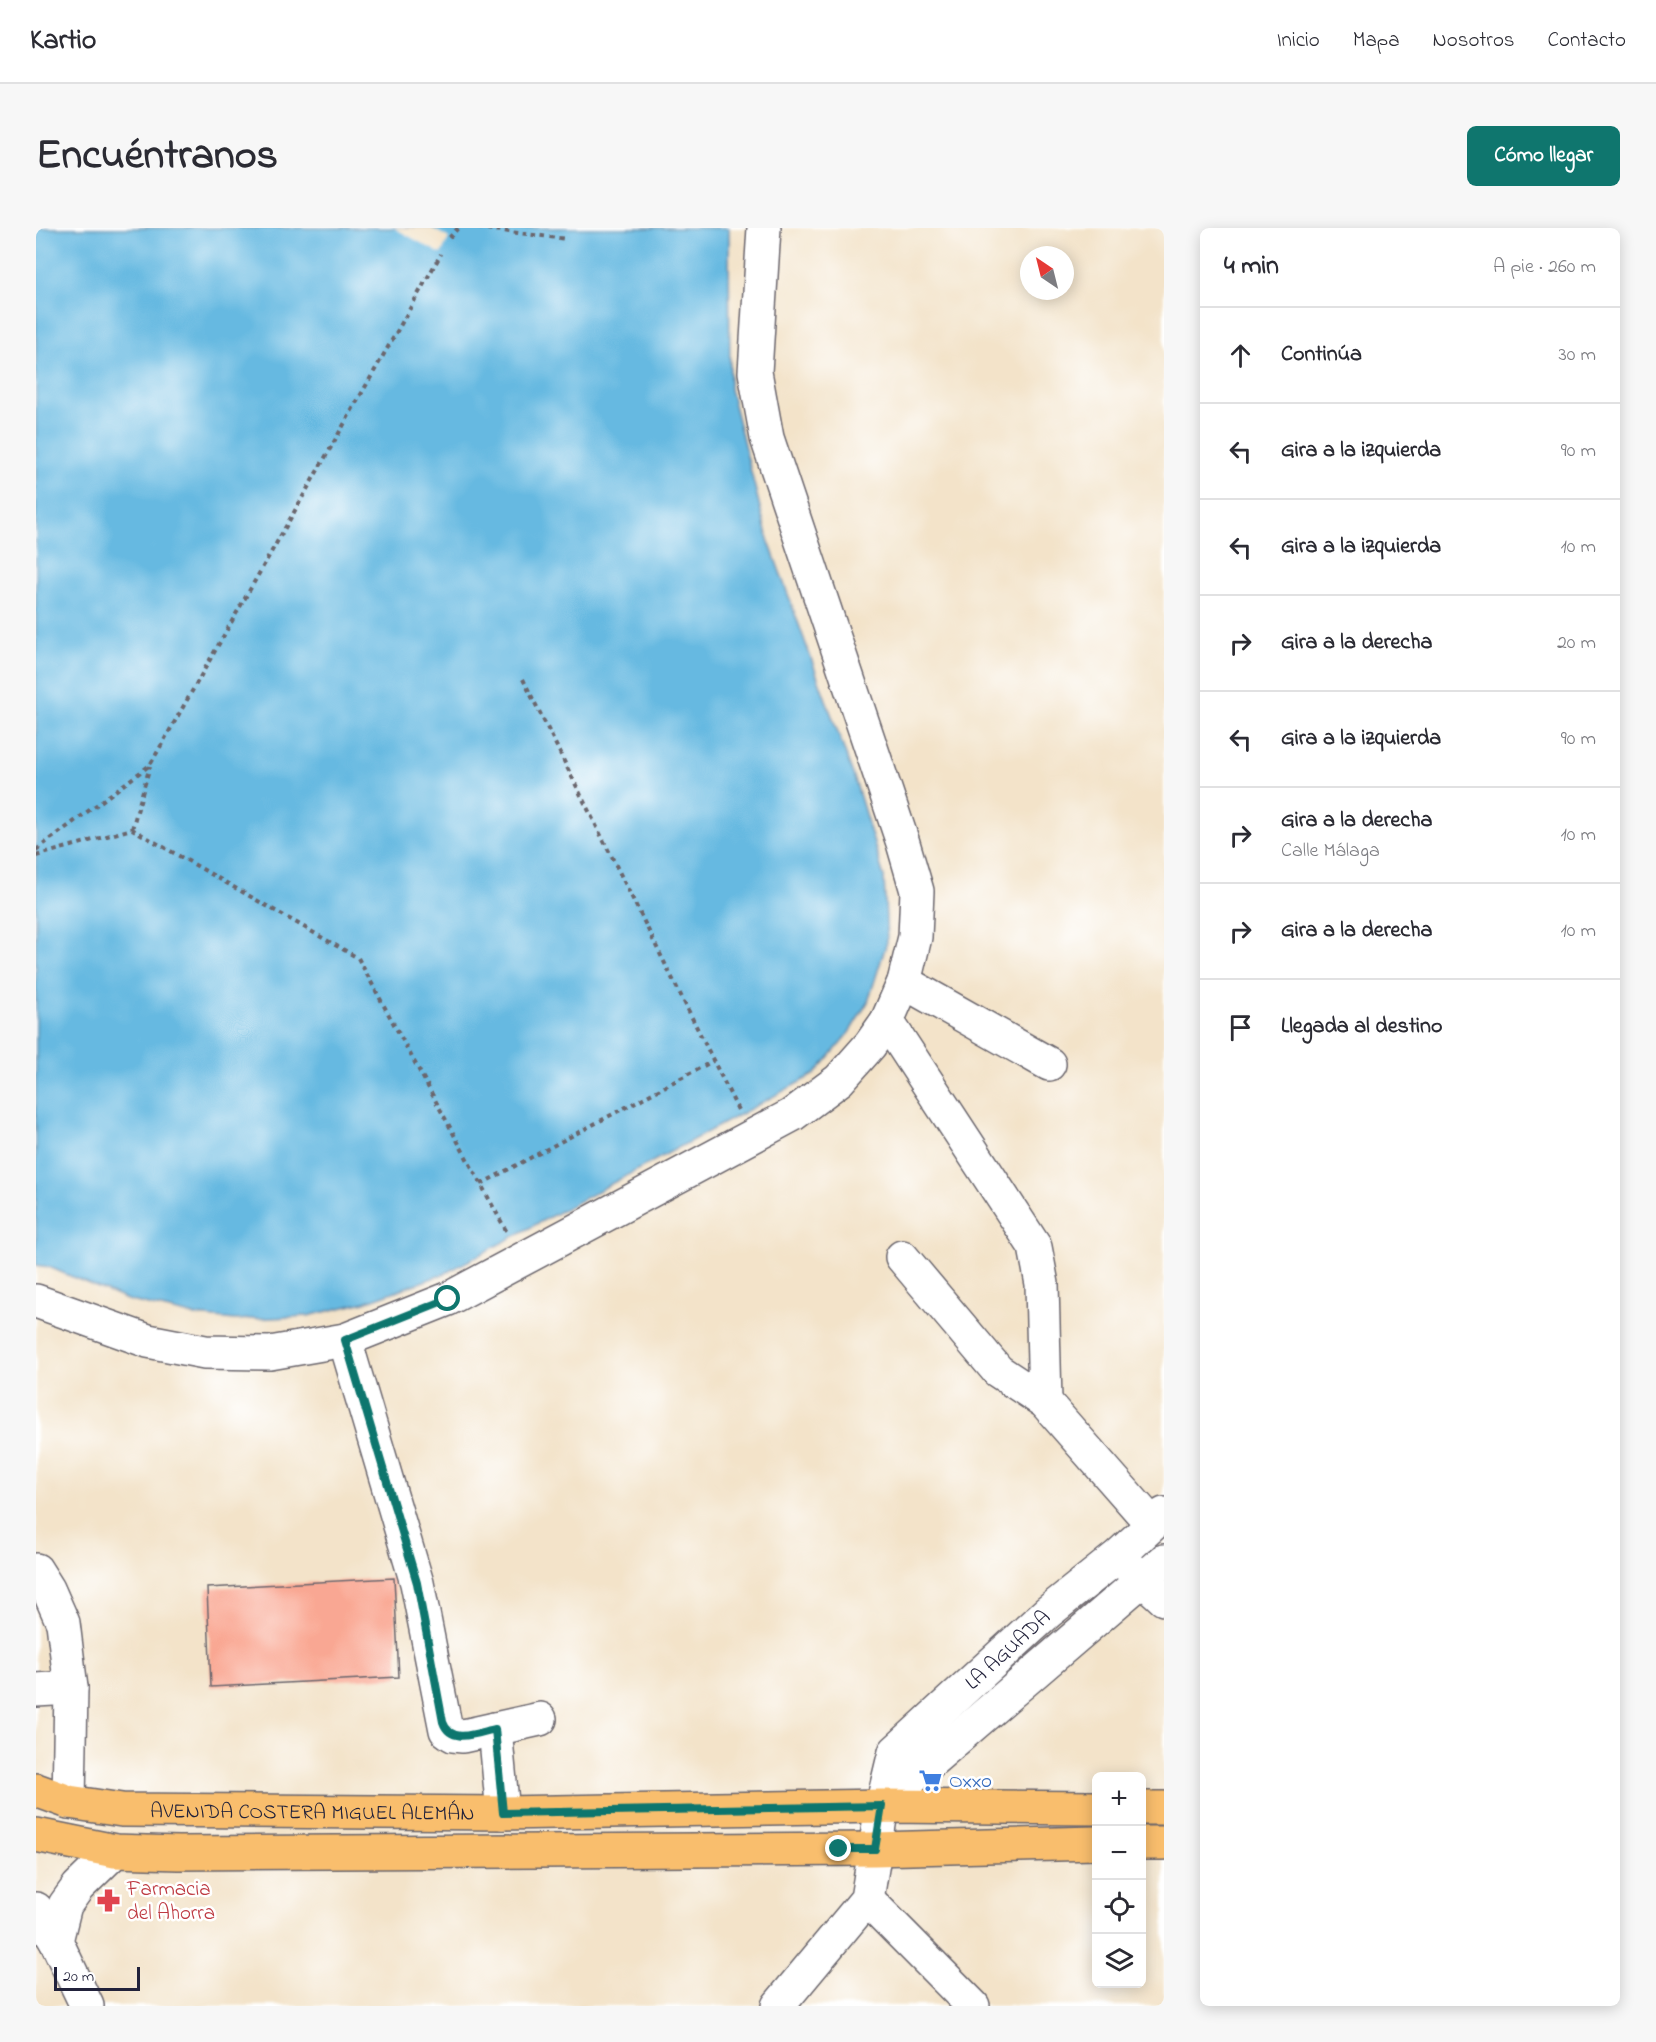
<!DOCTYPE html>
<html lang="es">
<head>
<meta charset="utf-8">
<style>
  body { margin:0; font-family:"Indie Flower",sans-serif; background:#f7f7f7; color:#2b2b33 }
  .controls { position:absolute; right:18px; bottom:18px; display:grid; overflow:hidden; border-radius:9px; box-shadow:0 3px 15px #0003 }
  .controls button { width:54px; height:54px; display:grid; place-items:center; padding:0; border:0; border-bottom:2px solid #e1e1e2; background:#fff; color:#2b2b33; font:30px sans-serif }
  .compass { position:absolute; left:984px; top:18px; width:54px; height:54px; border-radius:50%; background:#fff; box-shadow:0 3px 15px #0003; rotate:325deg }
  .scale { position:absolute; left:18px; bottom:15px; width:86px; box-sizing:border-box; padding-left:6px; border:3px solid #22223b; border-top:0; font-size:16px; line-height:21px; white-space:nowrap; color:#22223b; -webkit-text-stroke:4px #fff; paint-order:stroke }
  .stop { position:absolute; width:18px; height:18px; margin:-14px; border:4px solid #0f766e; border-radius:50%; background:#fff }
  .stop.end { background:#0f766e; border-color:#fff; box-shadow:0 2px 6px #0008 }
  .list { margin:0; padding:0; list-style:none }
  h2 { display:flex; justify-content:space-between; align-items:center; height:78px; margin:0; padding:0 24px; font-size:26px }
  h2 small { font-size:20px; font-weight:400; color:#7c7c81 }
  .list li { display:grid; grid-template-columns:39px 1fr auto; gap:18px; align-items:center; box-sizing:border-box; height:96px; padding:0 24px; border-top:2px solid #e1e1e2 }
  .list b { display:block; font-size:22px; white-space:nowrap }
  .list p { margin:0; font-size:20px; white-space:nowrap; color:#7c7c81 }
  .list em { font-size:20px; font-style:normal; color:#7c7c81 }
  .icon { flex:none; width:33px; height:33px; fill:none; stroke:currentColor; stroke-width:2; stroke-linecap:round; stroke-linejoin:round }
  .map { position:relative; flex:none; width:1128px; height:1778px; overflow:hidden; border-radius:9px }
  header { display:flex; align-items:center; gap:36px; box-sizing:border-box; height:84px; padding:0 30px; background:#fff; border-bottom:2px solid #e1e1e2 }
  header strong { font-size:28px }
  nav { display:flex; gap:33px; margin-inline-start:auto; font-size:21px }
  .intro { display:flex; align-items:center; justify-content:space-between; box-sizing:border-box; height:144px; padding:0 36px }
  h1 { margin:0; font-size:42px }
  .button { padding:15px 27px; border-radius:9px; background:#0f766e; color:#fff; font-size:21px; font-weight:700 }
  main { display:flex; gap:36px; padding:0 36px }
  aside { flex:1; background:#fff; border-radius:9px; box-shadow:0 3px 15px #0003 }
  .map>svg:first-child { display:block }
</style>
</head>
<body>
<header>
<strong>Kartio</strong>
<nav><a>Inicio</a><a>Mapa</a><a>Nosotros</a><a>Contacto</a></nav>
</header>
<div class="intro"><h1>Encuéntranos</h1><a class="button">Cómo llegar</a></div>
<main>
<div class="map">
<svg width="1128" height="1778" viewBox="0 0 1128 1778">
  <rect width="100%" height="100%" fill="#fff"/>
  <filter id="ink" filterUnits="userSpaceOnUse"><feTurbulence type="fractalNoise" baseFrequency=".0167" numOctaves="2"/><feDisplacementMap in="SourceGraphic" scale="12" xChannelSelector="R" yChannelSelector="G"/><feConvolveMatrix kernelMatrix="1 2 1 2 8 2 1 2 1" color-interpolation-filters="sRGB"/></filter>
  <filter id="wash" filterUnits="userSpaceOnUse"><feTurbulence type="fractalNoise" baseFrequency=".008" numOctaves="4" result="noise"/><feDisplacementMap in="SourceGraphic" scale="24" xChannelSelector="R" yChannelSelector="G"/><feGaussianBlur stdDeviation="1.35" result="paint"/><feColorMatrix in="noise" values="0 0 0 0 0 0 0 0 0 0 0 0 0 0 0 0 0 1.4 0 .05"/><feComposite in="paint" operator="in"/></filter>
  <g filter="url(#wash)">
    <rect width="100%" height="100%" fill="#f3e3c9"/>
    <polygon fill="#66b9e1" stroke="#446e8e" stroke-width="1.5" points="0,0 693,0 694,161 732,311 819,552 848,649 851,714 832,774 811,808 779,846 408,1046 329,1074 272,1088 199,1092 159,1088 91,1072 13,1039 0,1037"/>
    <polygon fill="#f3e3c9" points="358,0 395,0 413,10 405,26"/>
    <g id="blocks">
      <polygon fill="#f9a793" points="358,1350 363,1449 175,1459 171,1360"/>
    </g>
  </g>
  <g filter="url(#ink)">
    <use href="#blocks" fill-opacity="0" stroke="#6b666d" stroke-width="1.5"/>
    <g fill="none" stroke-linecap="round" stroke-linejoin="round">
      <defs>
        <g id="minor">
          <polyline points="868,754 1013,836"/>
          <polyline points="851,793 999,1019 1006,1056 1009,1174"/>
          <polyline points="866,1029 962,1143 1009,1174 1116,1296"/>
          <polyline points="0,1073 112,1113 169,1124 234,1125 309,1112 412,1071 756,887 803,852 834,817 851,793 868,754 879,709 881,663 867,615 731,210 719,144 728,0"/>
          <polyline points="309,1112 381,1355 410,1502 417,1507 427,1508 504,1491"/>
          <polyline points="1090,1336 1128,1371"/>
          <polyline points="0,1342 12,1361 27,1395 35,1460 33,1574"/>
          <polyline points="0,1462 35,1460"/>
          <polyline points="459,1501 467,1585"/>
          <polyline points="846,1578 887,1540 1128,1333"/>
          <polyline points="831,1671 937,1778"/>
          <polyline points="0,1681 20,1713 51,1778"/>
          <polyline points="20,1713 29,1677 42,1659 79,1623"/>
          <path id="s1" d="M742,1778l89,-107 15,-93 13,-54 153,-140 70,-56 46,-42"/>
        </g>
        <g id="major">
          <path id="s2" d="M0,1562l33,12 53,8 381,3 379,-7 214,2"/>
          <polyline points="1106,1580 1128,1580"/>
          <polyline points="0,1607 79,1623 142,1625 839,1621 1060,1615"/>
          <polyline points="1106,1615 1128,1615"/>
        </g>
      </defs>
      <use href="#minor" stroke="#6b666d" stroke-width="36"/>
      <use href="#major" stroke="#6b666d" stroke-width="36"/>
      <g stroke="#6b666d" stroke-width="4" stroke-dasharray="4.5 4.5" stroke-linecap="butt">
        <polyline points="442,0 530,11"/>
        <polyline points="413,10 422,0"/>
        <polyline points="487,451 702,882"/>
        <polyline points="96,601 114,538"/>
        <polyline points="0,622 114,537 405,26"/>
        <polyline points="0,628 96,601 322,730 472,1006"/>
        <polyline points="445,956 677,833"/>
      </g>
      <use href="#minor" stroke="#fff" stroke-width="33"/>
      <use href="#major" stroke="#f9be6d" stroke-width="33"/>
    </g>
  </g>
  <g fill="none" stroke-linecap="round" stroke-linejoin="round" filter="url(#ink)">
    <path stroke="#0f766e" stroke-width="8" d="M412,1071l-103,41 72,243 26,139c8,23 34,11 52,7l8,84 379,-7 -7,43h-36"/>
  </g>
  <defs>
    <symbol id="supermarket-bare" viewBox="-9 -9 18 18"><path d="M-6-5.5h2.5l.6 2H6L4.5 2H-2.5L-4.4-4H-6ZM-1.5 3.2a1.3 1.3 0 1 0 .1 0ZM3 3.2a1.3 1.3 0 1 0 .1 0Z" fill="#3f7fe0" stroke="#fff" stroke-width="2.5" paint-order="stroke"/></symbol>
    <symbol id="pharmacy-bare" viewBox="-9 -9 18 18"><path d="M-2-6h4v4h4v4h-4v4h-4v-4h-4v-4h4Z" fill="#e0444e" stroke="#fff" stroke-width="2.5" paint-order="stroke"/></symbol>
  </defs>
  <g fill-rule="evenodd">
    <use href="#supermarket-bare" x="878" y="1536" width="33" height="33"/>
    <use href="#pharmacy-bare" x="56" y="1656" width="33" height="33"/>
  </g>
  <g text-anchor="middle" stroke-width="5" stroke-linejoin="round" paint-order="stroke">
    <g font-size="21" fill="#22223b" stroke="#fff">
      <text dy="7" stroke="none"><textPath href="#s1" startOffset="441">LA AGUADA</textPath></text>
      <text dy="7" stroke="none"><textPath href="#s2" startOffset="279">AVENIDA COSTERA MIGUEL ALEMÁN</textPath></text>
    </g>
    <g font-size="21" fill="#366cbe" stroke="#fff" text-anchor="start">
      <text x="913" y="1559">Oxxo</text>
    </g>
    <g font-size="21" fill="#be3a42" stroke="#fff" text-anchor="start">
      <text x="91" y="1667">Farmacia<tspan x="91" dy="24">del Ahorra</tspan></text>
    </g>
  </g>
</svg>
<div class="controls">
<button>+</button>
<button>−</button>
<button><svg class="icon" aria-label="locate" viewBox="0 0 24 24"><circle cx="12" cy="12" r="6"/><path d="M12 2v4M12 18v4M2 12h4M18 12h4"/></svg></button>
<button><svg class="icon" aria-label="layers" viewBox="0 0 24 24"><path d="M12 4l9 5-9 5-9-5zM3 14l9 5 9-5"/></svg></button>
</div>
<svg class="compass" viewBox="-18 -18 36 36"><path d="M0-13l5 13h-10z" fill="#e53935"/><path d="M0 13l5-13h-10z" fill="#7c7c81"/></svg>
<div class="scale">20 m</div>
<div class="stop" style="left:412px;top:1071px"></div>
<div class="stop end" style="left:803px;top:1621px"></div>
</div>
<aside>
<h2>4 min<small>A pie · 260 m</small></h2>
<ul class="list">
<li><svg class="icon" aria-label="ahead" viewBox="0 0 24 24"><path d="M12 20V5M6 11l6-6 6 6"/></svg><div><b>Continúa</b></div><em>30 m</em></li>
<li><svg class="icon" aria-label="left" viewBox="0 0 24 24"><path d="M17 20v-9H6M10 6l-5 5 5 5"/></svg><div><b>Gira a la izquierda</b></div><em>90 m</em></li>
<li><svg class="icon" aria-label="left" viewBox="0 0 24 24"><path d="M17 20v-9H6M10 6l-5 5 5 5"/></svg><div><b>Gira a la izquierda</b></div><em>10 m</em></li>
<li><svg class="icon" aria-label="right" viewBox="0 0 24 24"><path d="M7 20v-9h11M14 6l5 5-5 5"/></svg><div><b>Gira a la derecha</b></div><em>20 m</em></li>
<li><svg class="icon" aria-label="left" viewBox="0 0 24 24"><path d="M17 20v-9H6M10 6l-5 5 5 5"/></svg><div><b>Gira a la izquierda</b></div><em>90 m</em></li>
<li><svg class="icon" aria-label="right" viewBox="0 0 24 24"><path d="M7 20v-9h11M14 6l5 5-5 5"/></svg><div><b>Gira a la derecha</b><p>Calle Málaga</p></div><em>10 m</em></li>
<li><svg class="icon" aria-label="right" viewBox="0 0 24 24"><path d="M7 20v-9h11M14 6l5 5-5 5"/></svg><div><b>Gira a la derecha</b></div><em>10 m</em></li>
<li><svg class="icon" aria-label="arrive" viewBox="0 0 24 24"><path d="M6 21V4h12l-3 4 3 4H6"/></svg><div><b>Llegada al destino</b></div></li>
</ul>
</aside>
</main>
</body>
</html>
